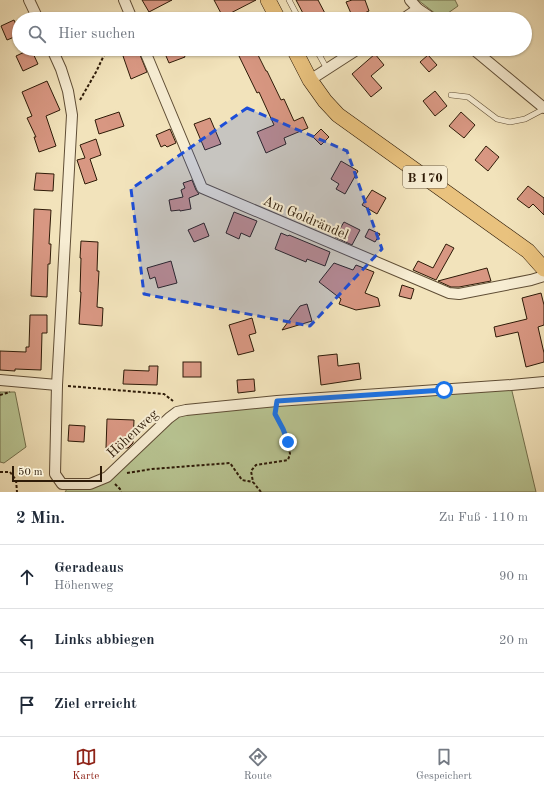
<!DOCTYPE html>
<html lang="de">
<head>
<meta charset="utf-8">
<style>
  body { margin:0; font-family:"Old Standard TT",serif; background:#f6f6f7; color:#1f2937 }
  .scale { position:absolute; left:12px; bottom:10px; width:90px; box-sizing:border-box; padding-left:4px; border:2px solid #2e1b08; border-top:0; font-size:11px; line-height:14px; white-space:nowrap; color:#2e1b08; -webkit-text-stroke:3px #f7edd3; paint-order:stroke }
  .stop { position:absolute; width:12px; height:12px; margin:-9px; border:3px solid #1a73e8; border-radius:50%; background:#fff }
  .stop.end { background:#1a73e8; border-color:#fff; box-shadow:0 1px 4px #0008 }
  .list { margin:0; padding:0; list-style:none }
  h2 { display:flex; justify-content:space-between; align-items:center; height:52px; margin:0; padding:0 16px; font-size:17px }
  h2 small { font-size:13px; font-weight:400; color:#747a83 }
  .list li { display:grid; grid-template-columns:26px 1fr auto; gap:12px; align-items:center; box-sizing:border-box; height:64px; padding:0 16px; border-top:1px solid #e0e1e3 }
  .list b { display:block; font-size:15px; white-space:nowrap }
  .list p { margin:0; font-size:13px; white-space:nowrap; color:#747a83 }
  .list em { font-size:13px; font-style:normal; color:#747a83 }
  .icon { flex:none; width:22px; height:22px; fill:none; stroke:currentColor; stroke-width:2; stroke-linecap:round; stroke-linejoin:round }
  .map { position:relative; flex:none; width:544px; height:492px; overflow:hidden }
  .search { position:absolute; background:#fff; box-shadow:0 1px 3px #0004; left:12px; right:12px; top:12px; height:44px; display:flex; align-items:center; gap:10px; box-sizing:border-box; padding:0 14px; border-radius:22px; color:#747a83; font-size:15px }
  .sheet { height:244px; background:#fff }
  nav { display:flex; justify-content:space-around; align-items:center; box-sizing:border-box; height:56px; border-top:1px solid #e0e1e3; background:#fff; font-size:11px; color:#747a83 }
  nav a { display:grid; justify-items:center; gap:2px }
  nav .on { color:#8f2418 }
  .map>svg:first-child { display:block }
</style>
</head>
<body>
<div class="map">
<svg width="544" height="492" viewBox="0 0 544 492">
  <rect width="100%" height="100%" fill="#f2e3bb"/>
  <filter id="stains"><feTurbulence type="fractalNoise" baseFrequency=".005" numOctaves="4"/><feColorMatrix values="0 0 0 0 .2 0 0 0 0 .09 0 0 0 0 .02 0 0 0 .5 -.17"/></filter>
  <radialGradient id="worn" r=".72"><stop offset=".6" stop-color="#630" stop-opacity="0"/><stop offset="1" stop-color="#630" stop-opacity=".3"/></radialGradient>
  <g fill="#b8c492" stroke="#73704d">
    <polygon points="418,0 455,0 458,6 441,18"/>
    <polygon points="511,387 536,492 65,492 67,489 90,486 173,418 185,413"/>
    <polygon points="0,392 15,392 26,447 4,463 0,462"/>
  </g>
  <g fill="#d89782" stroke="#2e1b08">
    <polygon points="142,0 172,0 149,12"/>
    <polygon points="214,0 256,0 223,17"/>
    <polygon points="296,0 318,0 328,19 306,19"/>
    <polygon points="352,0 365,0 369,11 353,18 346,2"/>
    <polygon points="14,20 19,31 19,35 7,40 1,26"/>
    <polygon points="31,49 38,64 23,71 16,56"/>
    <polygon points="163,49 182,49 185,57 169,63"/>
    <polygon points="255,49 266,71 267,71 281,100 284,99 294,121 303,117 308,128 284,138 286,144 266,153 257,132 274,125 259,92 257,93 239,56"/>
    <polygon points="138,50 147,72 131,79 123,56"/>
    <polygon points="375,54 384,65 371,76 382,88 371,97 352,74"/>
    <polygon points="428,55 437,65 429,72 420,62"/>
    <polygon points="47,81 60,110 46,116 56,146 39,152 34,137 36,137 27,118 32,116 22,92"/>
    <polygon points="435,91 447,106 435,116 423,101"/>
    <polygon points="119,112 124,126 99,134 95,120"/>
    <polygon points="461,112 475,125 464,138 449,126"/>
    <polygon points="210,118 221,144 205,150 194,124"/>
    <polygon points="170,129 176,143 167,147 165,145 161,147 156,135"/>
    <polygon points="321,129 329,137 321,145 313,137"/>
    <polygon points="96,139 101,155 90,159 97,180 85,184 77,160 85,158 80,145"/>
    <polygon points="486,146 499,157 488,171 475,160"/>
    <polygon points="341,161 358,171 345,194 336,189 339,184 331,179"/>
    <polygon points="36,173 54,174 53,191 34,190"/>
    <polygon points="192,180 196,190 199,194 189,198 191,209 180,211 180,210 171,211 169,200 183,197 181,190 185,188 183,183"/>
    <polygon points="528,186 544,198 544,215 533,204 529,208 517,199"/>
    <polygon points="372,190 386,198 377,214 362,205"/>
    <polygon points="34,209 51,210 49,244 51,244 50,264 48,264 47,297 31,296"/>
    <polygon points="234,212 257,221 250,237 241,233 239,239 226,233"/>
    <polygon points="344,222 360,230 352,245 335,237"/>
    <polygon points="204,223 209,236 194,242 188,230"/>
    <polygon points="369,229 380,234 375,242 365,237"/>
    <polygon points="281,233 288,236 289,235 330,252 325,266 307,259 306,262 275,249"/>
    <polygon points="81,241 98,242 97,271 99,271 97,307 103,308 102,326 79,324 81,292 80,292 81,258 80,258"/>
    <polygon points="446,244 454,248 436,280 413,270 418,261 433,268"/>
    <polygon points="171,261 177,283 158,288 155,277 150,279 147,268"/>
    <polygon points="334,263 353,270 356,265 374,272 365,293 378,298 380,306 356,310 339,304 341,299 319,282"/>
    <polygon points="487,268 491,281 459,287 451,287 438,281"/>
    <polygon points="402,285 414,289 411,299 399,296"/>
    <polygon points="541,293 544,305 544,325 538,327 544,353 544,362 526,367 518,332 496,337 494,327 527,319 522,298"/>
    <polygon points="307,304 312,321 282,330 300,306"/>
    <polygon points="30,315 47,315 47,333 42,333 41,370 15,369 15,371 0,370 0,351 26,352 26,347 29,347"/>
    <polygon points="252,318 256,333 249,335 254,351 238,355 229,325"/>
    <polygon points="337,354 338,366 359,363 361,379 321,385 318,356"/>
    <rect x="183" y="362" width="18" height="15"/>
    <polygon points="149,366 158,366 157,385 123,384 124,370 149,371"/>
    <polygon points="254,379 255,391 238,393 237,380"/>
    <polygon points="107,419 134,420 133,443 128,448 106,448"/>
    <polygon points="69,425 85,426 84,442 68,441"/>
  </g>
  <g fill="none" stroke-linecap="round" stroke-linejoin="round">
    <defs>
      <g id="service">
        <polyline points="289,0 299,19"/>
        <polyline points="316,49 327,69"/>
        <polyline points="451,95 468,97 497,119 510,122 525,119 544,109"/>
      </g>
      <g id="minor">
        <polyline points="29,0 38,19"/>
        <polyline points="124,0 132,19"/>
        <polyline points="410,0 418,9 433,19"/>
        <polyline points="403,19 418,9"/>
        <polyline points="52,49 61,69 68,91 72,115 57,385 55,474 62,484 90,484 107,477 169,418 177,412 186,410 277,401 511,385 544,382"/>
        <polyline points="144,49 202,188 449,293 459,294 531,280 544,276"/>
        <polyline points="473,49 544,108"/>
        <polyline points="310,80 358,49"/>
        <polyline points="0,380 57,385"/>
      </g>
      <g id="primary">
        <polyline points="268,0 278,19"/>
        <polyline points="294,49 310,80 325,101 338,115 528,251 544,269"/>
      </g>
    </defs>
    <use href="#service" stroke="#5f4d35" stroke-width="6"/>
    <use href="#minor" stroke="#5f4d35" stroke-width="12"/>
    <use href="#primary" stroke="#2e1b08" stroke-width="16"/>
    <g stroke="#2e1b08" stroke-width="2" stroke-dasharray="3 2" stroke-linecap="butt">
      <polyline points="80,100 96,72 107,49"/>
      <polyline points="68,386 164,394 173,401"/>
      <polyline points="0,395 10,392"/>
      <polyline points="0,472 10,472 16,480 17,492"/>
      <polyline points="127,473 152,469 230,463 242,480 253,482"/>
      <polyline points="115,484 120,489 121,492"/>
      <polyline points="261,492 253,482 251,471 256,465 288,460 290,454 288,442 283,429 275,414 275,412"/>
    </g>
    <use href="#service" stroke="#f7edd3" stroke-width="5"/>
    <use href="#minor" stroke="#f7edd3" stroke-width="10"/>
    <use href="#primary" stroke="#e9c27e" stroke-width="15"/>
  </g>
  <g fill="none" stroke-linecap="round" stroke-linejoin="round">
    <polyline stroke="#1a73e8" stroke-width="5" points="288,442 283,429 275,414 277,401 444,390"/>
  </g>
  <path fill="#1d4ed8" fill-opacity="0.2" stroke="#1d4ed8" stroke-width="3" stroke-dasharray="8 5" stroke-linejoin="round" d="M247,108l100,43 35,98 -72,77 -166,-32 -13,-105z"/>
  <g text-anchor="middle" stroke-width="4" stroke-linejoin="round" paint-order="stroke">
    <rect fill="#f7edd3" stroke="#6a5a45" stroke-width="1" x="403" y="166" width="44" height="22" rx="3"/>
    <g font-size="13" font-weight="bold" fill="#2e1b08">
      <text x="425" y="182">B 170</text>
    </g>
    <g font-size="14" fill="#2e1b08" stroke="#f7edd3">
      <text transform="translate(306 217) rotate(23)" y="5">Am Goldrändel</text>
      <text transform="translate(132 433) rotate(-43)" y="5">Höhenweg</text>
    </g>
  </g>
  <rect width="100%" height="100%" filter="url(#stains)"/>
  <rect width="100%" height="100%" fill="url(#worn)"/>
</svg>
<div class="scale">50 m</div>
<div class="stop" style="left:444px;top:390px"></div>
<div class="stop end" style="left:288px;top:442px"></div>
<div class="search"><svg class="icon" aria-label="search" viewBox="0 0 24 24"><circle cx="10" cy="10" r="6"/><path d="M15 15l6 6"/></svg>Hier suchen</div>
</div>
<section class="sheet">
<h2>2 Min.<small>Zu Fuß · 110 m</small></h2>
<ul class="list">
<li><svg class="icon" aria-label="ahead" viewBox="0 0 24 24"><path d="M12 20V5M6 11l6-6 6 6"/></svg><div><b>Geradeaus</b><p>Höhenweg</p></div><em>90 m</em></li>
<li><svg class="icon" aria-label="left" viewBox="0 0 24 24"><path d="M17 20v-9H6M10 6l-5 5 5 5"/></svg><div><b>Links abbiegen</b></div><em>20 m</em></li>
<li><svg class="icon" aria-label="arrive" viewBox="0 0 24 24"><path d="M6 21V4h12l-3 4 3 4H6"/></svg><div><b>Ziel erreicht</b></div></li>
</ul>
</section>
<nav>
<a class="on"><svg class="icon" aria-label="map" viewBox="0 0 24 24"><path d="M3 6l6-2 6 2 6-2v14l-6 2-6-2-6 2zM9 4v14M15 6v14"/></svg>Karte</a>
<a><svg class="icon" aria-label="directions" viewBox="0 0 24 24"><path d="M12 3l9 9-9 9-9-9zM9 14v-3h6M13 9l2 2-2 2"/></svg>Route</a>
<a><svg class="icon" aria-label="saved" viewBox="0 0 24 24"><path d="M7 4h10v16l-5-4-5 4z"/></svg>Gespeichert</a>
</nav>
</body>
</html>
